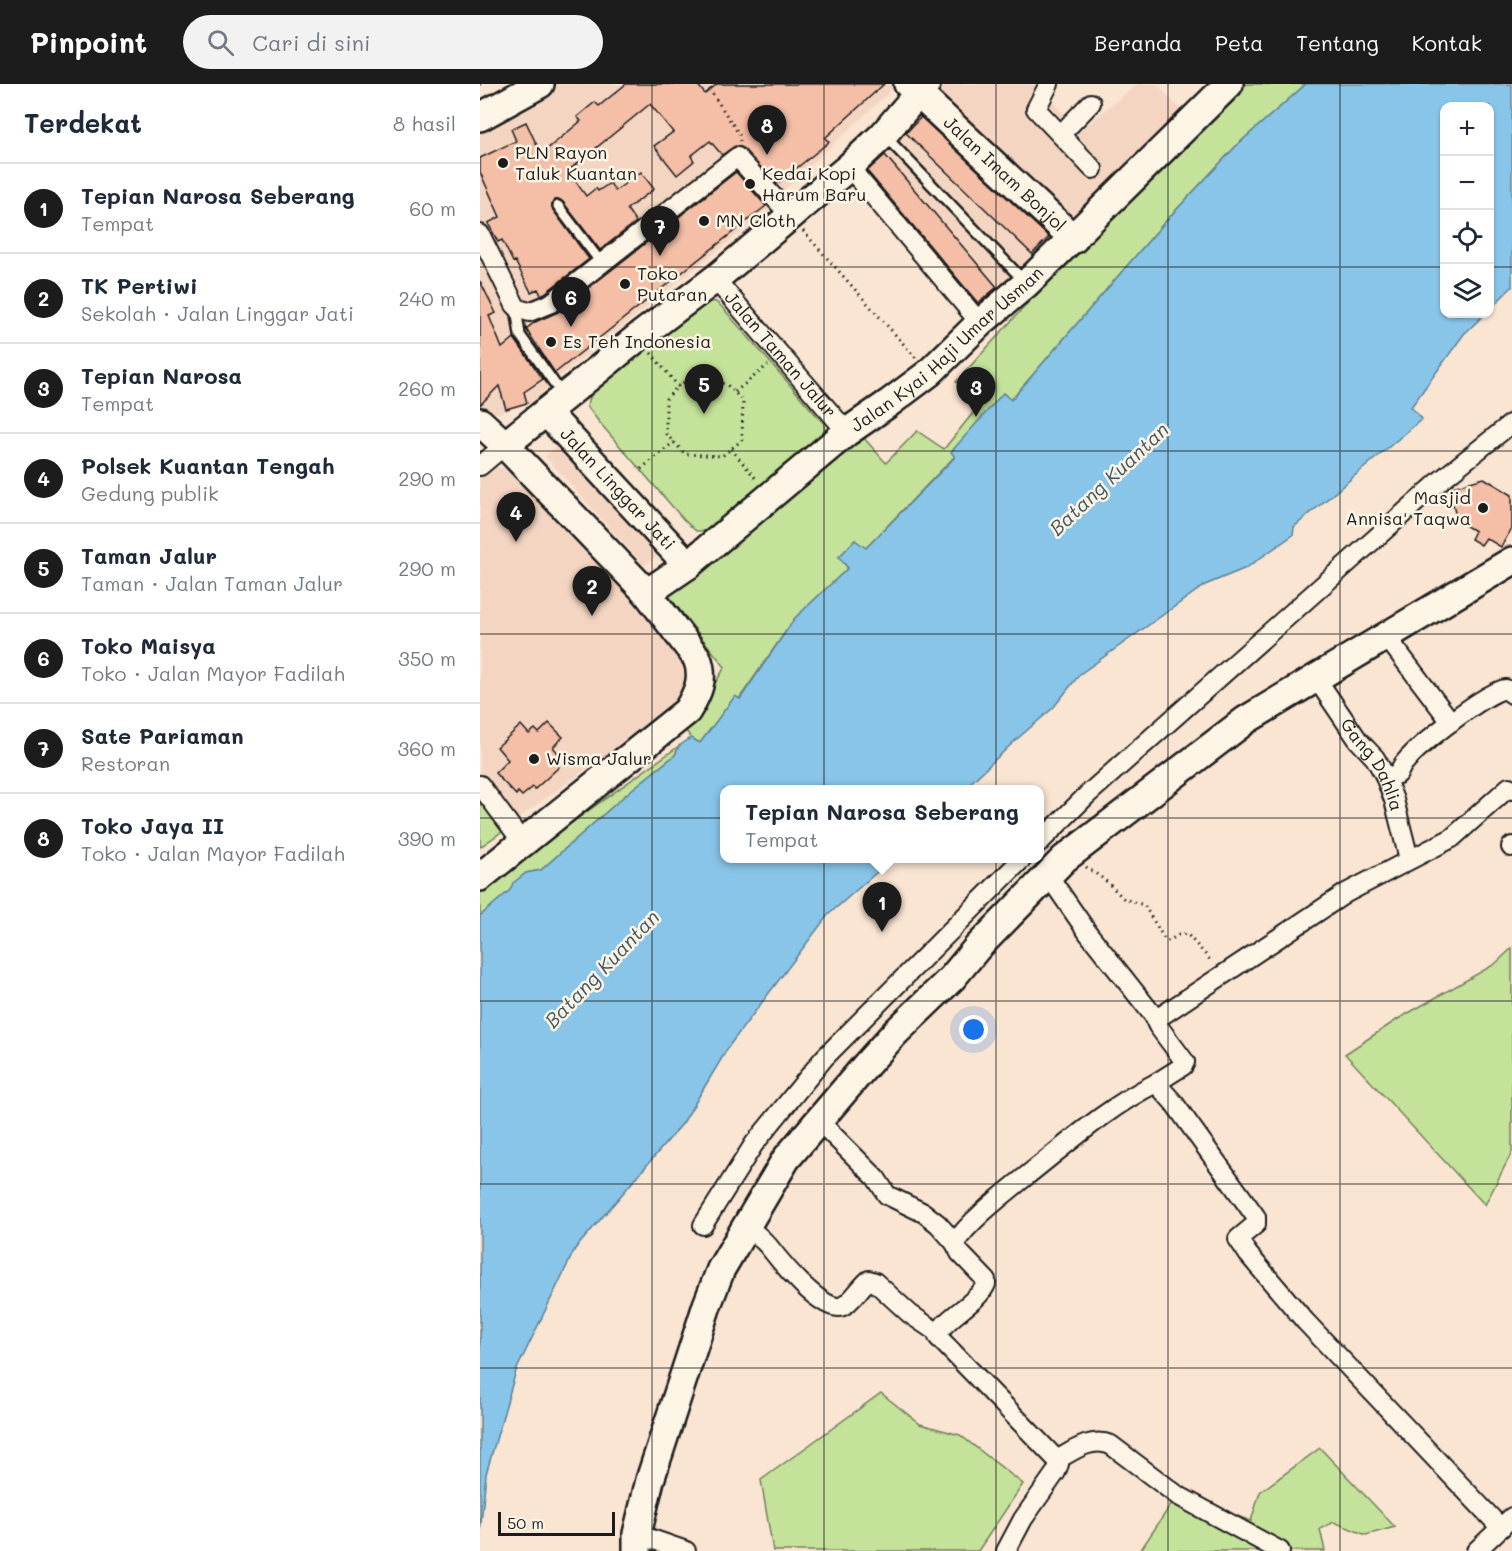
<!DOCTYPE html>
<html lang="id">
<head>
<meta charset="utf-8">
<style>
  body { margin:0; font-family:Mali,sans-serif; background:#f2f2f3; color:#1f2937 }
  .controls { position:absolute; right:18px; top:18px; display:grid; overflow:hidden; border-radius:12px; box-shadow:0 2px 4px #0004 }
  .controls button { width:54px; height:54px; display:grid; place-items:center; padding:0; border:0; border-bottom:2px solid #e0e1e3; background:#fff; color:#1f2937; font:30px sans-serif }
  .scale { position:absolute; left:18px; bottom:15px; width:117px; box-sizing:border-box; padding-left:6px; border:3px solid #1c1c1c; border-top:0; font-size:16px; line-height:21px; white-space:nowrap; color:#1c1c1c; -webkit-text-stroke:4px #fcf5e5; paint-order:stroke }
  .you { position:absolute; left:494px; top:946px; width:21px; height:21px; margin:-15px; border:4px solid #fff; border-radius:50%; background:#1a73e8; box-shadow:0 0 0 9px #1a73e833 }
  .badge { display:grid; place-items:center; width:39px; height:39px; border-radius:50%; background:#1c1c1c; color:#fff; font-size:20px; font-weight:700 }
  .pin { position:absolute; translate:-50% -50px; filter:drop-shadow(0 2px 3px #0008) }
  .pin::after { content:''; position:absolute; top:32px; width:21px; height:18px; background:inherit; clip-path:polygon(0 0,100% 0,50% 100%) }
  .popup { position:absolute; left:240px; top:701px; width:324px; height:78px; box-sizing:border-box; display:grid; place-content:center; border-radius:12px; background:#fff; filter:drop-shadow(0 2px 4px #0005); font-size:20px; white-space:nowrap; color:#747a83 }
  .popup b { font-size:22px; color:#1f2937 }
  .popup::after { content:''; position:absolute; left:50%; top:100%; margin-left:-12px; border:12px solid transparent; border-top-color:#fff }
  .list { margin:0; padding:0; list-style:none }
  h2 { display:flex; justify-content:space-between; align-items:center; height:78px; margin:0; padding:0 24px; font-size:26px }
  h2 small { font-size:20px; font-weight:400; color:#747a83 }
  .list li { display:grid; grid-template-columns:39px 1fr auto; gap:18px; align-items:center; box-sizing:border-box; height:90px; padding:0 24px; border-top:2px solid #e0e1e3 }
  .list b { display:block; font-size:22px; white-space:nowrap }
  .list p { margin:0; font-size:20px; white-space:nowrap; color:#747a83 }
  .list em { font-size:20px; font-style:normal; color:#747a83 }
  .icon { flex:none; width:33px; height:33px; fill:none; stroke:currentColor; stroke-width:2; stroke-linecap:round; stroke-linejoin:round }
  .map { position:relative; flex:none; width:1032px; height:1467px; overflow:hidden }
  header { display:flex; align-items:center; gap:36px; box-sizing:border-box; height:84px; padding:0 30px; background:#1c1c1c; color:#fff }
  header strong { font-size:28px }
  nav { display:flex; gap:33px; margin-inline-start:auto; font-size:21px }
  .search { width:420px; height:54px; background:#f2f2f3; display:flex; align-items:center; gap:15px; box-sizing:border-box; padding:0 21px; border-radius:33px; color:#747a83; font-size:22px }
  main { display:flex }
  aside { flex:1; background:#fff }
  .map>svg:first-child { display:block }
</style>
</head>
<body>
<header>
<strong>Pinpoint</strong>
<div class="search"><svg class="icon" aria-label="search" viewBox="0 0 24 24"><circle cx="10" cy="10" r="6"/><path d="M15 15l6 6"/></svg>Cari di sini</div>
<nav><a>Beranda</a><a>Peta</a><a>Tentang</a><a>Kontak</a></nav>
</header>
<main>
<aside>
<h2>Terdekat<small>8 hasil</small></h2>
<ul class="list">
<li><span class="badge">1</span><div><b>Tepian Narosa Seberang</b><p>Tempat</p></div><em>60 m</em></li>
<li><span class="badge">2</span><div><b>TK Pertiwi</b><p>Sekolah · Jalan Linggar Jati</p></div><em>240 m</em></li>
<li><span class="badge">3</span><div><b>Tepian Narosa</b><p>Tempat</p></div><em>260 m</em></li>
<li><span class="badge">4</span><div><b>Polsek Kuantan Tengah</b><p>Gedung publik</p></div><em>290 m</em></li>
<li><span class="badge">5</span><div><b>Taman Jalur</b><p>Taman · Jalan Taman Jalur</p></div><em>290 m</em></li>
<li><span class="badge">6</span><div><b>Toko Maisya</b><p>Toko · Jalan Mayor Fadilah</p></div><em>350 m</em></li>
<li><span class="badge">7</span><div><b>Sate Pariaman</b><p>Restoran</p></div><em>360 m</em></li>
<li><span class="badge">8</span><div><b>Toko Jaya II</b><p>Toko · Jalan Mayor Fadilah</p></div><em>390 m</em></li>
</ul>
</aside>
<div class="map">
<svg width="1032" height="1467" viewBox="0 0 1032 1467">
  <rect width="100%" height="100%" fill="#fae4d2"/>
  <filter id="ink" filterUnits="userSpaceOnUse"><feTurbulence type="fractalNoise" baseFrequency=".0167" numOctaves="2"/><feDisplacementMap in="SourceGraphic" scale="12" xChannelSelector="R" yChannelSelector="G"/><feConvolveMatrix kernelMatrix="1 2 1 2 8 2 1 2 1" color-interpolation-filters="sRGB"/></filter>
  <g filter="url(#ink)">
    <g fill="#f4d5c2">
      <polygon points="68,0 418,0 304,106 290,125 80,292 50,319 18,329 6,328 0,324 0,40"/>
      <polygon points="455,0 567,0 563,8 600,47 657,0 677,0 704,30 593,142 450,6"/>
      <polygon points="440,30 576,150 506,218 498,222 381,85 429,35"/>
      <polygon points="80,359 180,470 164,482 65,372"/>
      <polygon points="11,384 27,384 211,578 209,599 194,622 34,737 0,689 0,392"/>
    </g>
    <g fill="#c4e29a" stroke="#707f5b" stroke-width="1.5">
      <polygon points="758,0 826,0 757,61 684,139 531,316 523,309 475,372 385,465 375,456 359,473 368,484 315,534 259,615 255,613 220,659 211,654 202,641 223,619 245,583 188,511 377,350 383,353 406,379 437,347 464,365 501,319 476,298 640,117"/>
      <polygon points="227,217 236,218 242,223 344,340 345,349 249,432 226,447 216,447 204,436 119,338 107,322 112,308 145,279"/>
      <polygon points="199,662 195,671 150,707 61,786 46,789 31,806 0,832 0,804"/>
      <polygon points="0,707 27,744 0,763"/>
      <polygon points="1032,864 1032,1068 1005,1121 865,970 918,935 1015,880"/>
      <polygon points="401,1309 440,1340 480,1351 543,1400 498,1467 293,1467 281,1396"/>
      <polygon points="840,1364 915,1443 886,1451 854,1438 840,1445 845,1467 660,1467 694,1416 733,1423 771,1437 780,1408"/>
    </g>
    <polygon fill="#88c5e8" stroke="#5d8196" stroke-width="1.5" points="826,0 1032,0 1032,203 1010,225 1010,22 964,22 964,230 1005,230 984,250 931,323 942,335 814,443 813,451 766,484 725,501 600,590 573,624 537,655 484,705 244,706 244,774 412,775 348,831 249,962 203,1039 95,1165 36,1287 6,1390 0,1449 0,832 30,806 33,799 46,789 61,786 150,707 195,671 199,662 211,654 220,659 255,612 260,615 315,534 368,484 359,473 375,456 386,464 475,373 471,368 523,309 531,316 684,139 757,61"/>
    <g fill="#f4bea7" stroke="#1c1c1c" stroke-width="1.5">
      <polygon points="146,0 217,0 225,10 237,0 404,0 345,54 349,58 297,100 261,63 255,62 242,71 230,57 211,72 214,77 197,91 174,62 193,48 170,20 88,87 106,112 116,104 118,107 130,99 135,107 161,88 174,105 147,125 156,138 120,166 83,118 80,116 74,116 72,120 73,126 109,175 65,209 61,211 58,205 51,208 35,177 33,178 22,156 18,158 8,139 20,133 0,88 0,74 36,57 31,45 46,38 61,70 101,37 97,33 115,18 119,22"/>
      <polygon points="441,33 569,153 552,170 426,49"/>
      <polygon points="405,71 517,203 498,219 387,87"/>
      <polygon points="256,88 286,122 75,289 46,245 55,238 78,228"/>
      <polygon points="0,197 16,229 9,232 22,264 34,254 63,295 44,308 47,319 26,325 19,302 0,321"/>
      <polygon points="1004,394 1032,411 1032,444 1021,463 1006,454 1001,461 991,455 995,447 977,437 969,404"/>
      <polygon points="69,639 83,653 73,663 82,674 76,680 79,683 55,705 53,703 42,712 38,708 36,711 15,689 28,676 17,663 41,641 49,650 55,645 59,649"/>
    </g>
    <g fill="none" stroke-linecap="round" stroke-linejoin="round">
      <defs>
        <g id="lane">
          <polyline points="405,52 545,198"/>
          <polyline points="78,122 122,180"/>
          <polyline points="36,223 40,251 82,310"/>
        </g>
        <g id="street">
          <polyline points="569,0 556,25 613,85"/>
          <polyline points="581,50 611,19"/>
          <polyline points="369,83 500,239"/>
          <polyline points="0,150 35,221 39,225 49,228 71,219 257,73 310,131"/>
          <path id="s1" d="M235,195l132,153"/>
          <polyline points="0,382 25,361"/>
          <polyline points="906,552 971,638"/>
          <path id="s2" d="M836,594l42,62 17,18 9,16 10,26 15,59"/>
          <path d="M905,693l13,-3c2,-4 4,-9 7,-12 14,-17 82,-71 101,-73l6,5"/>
          <polyline points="0,701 43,759"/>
          <polyline points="560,758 607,711 961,396 1032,339"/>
          <polyline points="1031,763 1032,762"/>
          <polyline points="568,791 608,849 677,936"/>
          <polyline points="676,999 703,982 705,978 678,942 676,938 678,934 866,809 972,754 1029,703 1032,706"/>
          <polyline points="339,1037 396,1094 407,1111 444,1129 458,1140 475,1159"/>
          <polyline points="223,1141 274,1060 344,974 543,774"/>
          <path d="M267,1141c7,8 17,15 23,23 10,13 54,67 73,58 10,-5 17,-19 26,-26l6,2 35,32 28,19"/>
          <path d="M577,1376l-119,-123c2,-18 40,-33 48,-53v-4l-26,-27 -5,-10c15,-23 48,-48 70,-66 42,-33 83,-70 131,-94l18,20 82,114v7l-18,15 10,15 57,67 196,207"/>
          <path d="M577,1376c17,-10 34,-23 54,-15l66,50 103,56"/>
          <polyline points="157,1450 206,1467"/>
          <polyline points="526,1467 543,1435 576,1388 579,1380 577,1376"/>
          <polyline points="996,1467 1032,1433"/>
        </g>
        <g id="secondary">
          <path id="s3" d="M428,0l166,155"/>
          <polyline points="0,33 60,0"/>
          <path id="s4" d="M66,328l142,153"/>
          <path d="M0,338l25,23 142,148 50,65c8,20 1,35 -10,53l-207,166"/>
          <polyline points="25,361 157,254 235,195 369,83 403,51 446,0"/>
          <path id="s5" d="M167,509l41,-28 159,-133 42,-29 40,-30 51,-50 47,-40 202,-199"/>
          <polyline points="157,1467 157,1450 170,1396 227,1221 241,1185 306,1075 387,980 415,949 472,894 497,864 584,775 766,636 1032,477"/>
        </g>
      </defs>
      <use href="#lane" stroke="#1c1c1c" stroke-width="14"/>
      <use href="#street" stroke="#1c1c1c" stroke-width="22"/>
      <use href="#secondary" stroke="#1c1c1c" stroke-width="32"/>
      <g stroke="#1c1c1c" stroke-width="3" stroke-dasharray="1.5 4.5" stroke-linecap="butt">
        <polyline points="0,0 1,0"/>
        <polyline points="226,0 259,50 260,57"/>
        <polyline points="323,147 436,274"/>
        <polyline points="171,269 198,302 212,293 246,300 263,317 262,356 242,372 205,370 186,350 186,315 198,302"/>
        <polyline points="255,308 288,281"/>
        <polyline points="251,365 277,396"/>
        <polyline points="161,385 194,358"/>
        <polyline points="606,783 625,796 644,815 664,821 685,856 689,857 698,851 707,850 732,878"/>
      </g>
      <use href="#lane" stroke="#fcf5e5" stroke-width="9"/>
      <use href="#street" stroke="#fcf5e5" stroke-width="18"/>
      <use href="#secondary" stroke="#fcf5e5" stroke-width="27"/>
    </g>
  </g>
  <path fill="none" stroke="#1c1c1c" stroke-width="1.5" stroke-opacity="0.55" d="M172,0v1467M344,0v1467M516,0v1467M688,0v1467M860,0v1467M0,183h964M1010,183h22M0,367h1032M0,550h1032M0,734h1032M0,917h1032M0,1100h1032M0,1284h1032"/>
  <g fill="#1c1c1c" stroke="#fcf5e5" stroke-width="2">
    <circle cx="23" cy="79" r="6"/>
    <circle cx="270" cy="100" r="6"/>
    <circle cx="224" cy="137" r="6"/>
    <circle cx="145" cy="200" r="6"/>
    <circle cx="71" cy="258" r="6"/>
    <circle cx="1003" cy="424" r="6"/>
    <circle cx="54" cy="675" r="6"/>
  </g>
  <g text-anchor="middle" stroke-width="5" stroke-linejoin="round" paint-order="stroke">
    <g font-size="18" fill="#1c1c1c" stroke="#fcf5e5" text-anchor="start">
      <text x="35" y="75">PLN Rayon<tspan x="35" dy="21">Taluk Kuantan</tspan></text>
      <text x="282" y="96">Kedai Kopi<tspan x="282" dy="21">Harum Baru</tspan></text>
      <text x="236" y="143">MN Cloth</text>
      <text x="157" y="196">Toko<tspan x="157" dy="21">Putaran</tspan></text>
      <text x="83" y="264">Es Teh Indonesia</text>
      <text x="991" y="420" text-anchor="end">Masjid<tspan x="991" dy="21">Annisa' Taqwa</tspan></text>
      <text x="66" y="681">Wisma Jalur</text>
    </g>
    <g font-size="18" fill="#1c1c1c" stroke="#fcf5e5">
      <text dy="6" stroke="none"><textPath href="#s3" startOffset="132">Jalan Imam Bonjol</textPath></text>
      <text dy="6" stroke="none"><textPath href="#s5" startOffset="387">Jalan Kyai Haji Umar Usman</textPath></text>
      <text dy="6" stroke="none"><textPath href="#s1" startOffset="100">Jalan Taman Jalur</textPath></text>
      <text dy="6" stroke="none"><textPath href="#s4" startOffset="105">Jalan Linggar Jati</textPath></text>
      <text dy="6" stroke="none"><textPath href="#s2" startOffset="104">Gang Dahlia</textPath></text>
    </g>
    <g font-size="20" font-style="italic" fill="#425763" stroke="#fcf5e5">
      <text transform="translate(629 395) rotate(-43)" y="7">Batang Kuantan</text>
      <text transform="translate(122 885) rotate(-46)" y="7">Batang Kuantan</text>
    </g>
  </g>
</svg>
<div class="controls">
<button>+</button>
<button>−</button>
<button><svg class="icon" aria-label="locate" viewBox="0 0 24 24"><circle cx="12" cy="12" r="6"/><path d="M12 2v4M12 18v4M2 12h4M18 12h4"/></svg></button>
<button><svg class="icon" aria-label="layers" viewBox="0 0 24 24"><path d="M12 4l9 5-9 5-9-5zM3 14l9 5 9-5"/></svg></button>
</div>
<div class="scale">50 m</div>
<div class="you"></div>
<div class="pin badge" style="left:402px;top:848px">1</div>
<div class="popup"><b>Tepian Narosa Seberang</b>Tempat</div>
<div class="pin badge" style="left:112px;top:532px">2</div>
<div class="pin badge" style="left:496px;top:333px">3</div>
<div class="pin badge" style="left:36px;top:458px">4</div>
<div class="pin badge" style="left:224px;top:330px">5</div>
<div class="pin badge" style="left:91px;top:243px">6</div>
<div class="pin badge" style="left:180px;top:172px">7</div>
<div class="pin badge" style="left:287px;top:71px">8</div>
</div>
</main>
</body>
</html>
